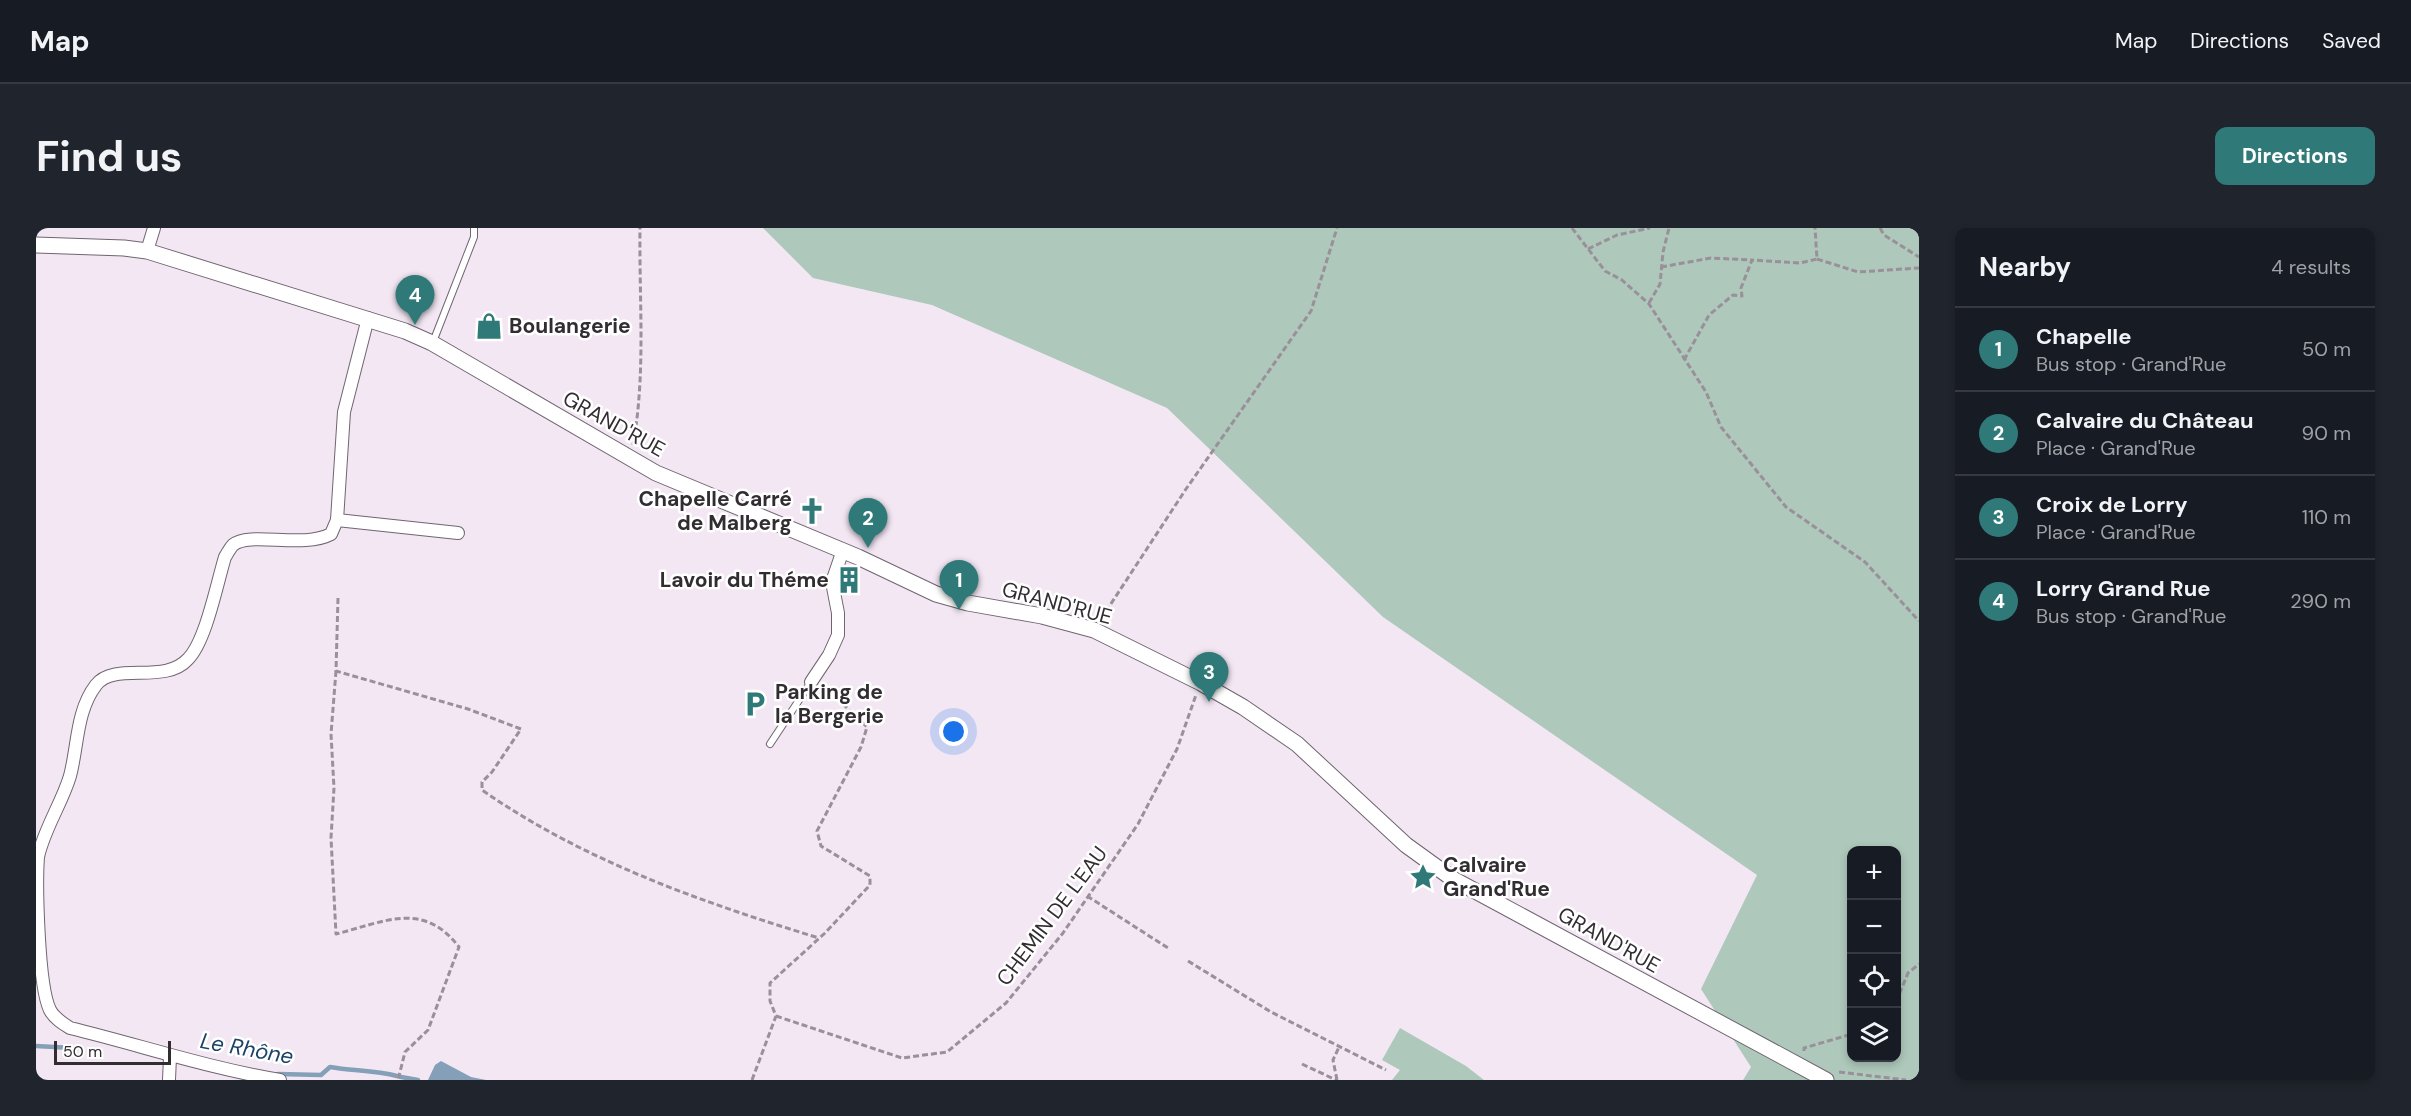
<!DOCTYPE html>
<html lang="en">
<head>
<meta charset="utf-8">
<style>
  body { margin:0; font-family:"DM Sans",sans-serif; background:#20242c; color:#f1f3f6 }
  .controls { position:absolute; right:18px; bottom:18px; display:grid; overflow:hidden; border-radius:12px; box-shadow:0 3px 9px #0003 }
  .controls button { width:54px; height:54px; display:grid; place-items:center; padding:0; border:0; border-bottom:2px solid #363941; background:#171b24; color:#f1f3f6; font:30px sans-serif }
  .scale { position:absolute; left:18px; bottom:15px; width:117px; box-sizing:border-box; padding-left:6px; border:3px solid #312d31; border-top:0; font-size:16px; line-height:21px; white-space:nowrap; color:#312d31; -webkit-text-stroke:4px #fff; paint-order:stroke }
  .you { position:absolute; left:918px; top:504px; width:21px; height:21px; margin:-15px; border:4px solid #fff; border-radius:50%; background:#1a73e8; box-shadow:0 0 0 9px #1a73e833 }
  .badge { display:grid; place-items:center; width:39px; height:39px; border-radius:50%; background:#2f7979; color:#fff; font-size:20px; font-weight:700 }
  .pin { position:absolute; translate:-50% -50px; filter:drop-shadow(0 2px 3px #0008) }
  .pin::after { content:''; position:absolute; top:32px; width:21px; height:18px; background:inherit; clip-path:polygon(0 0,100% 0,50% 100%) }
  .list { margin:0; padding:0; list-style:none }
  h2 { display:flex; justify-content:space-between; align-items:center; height:78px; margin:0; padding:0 24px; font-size:26px }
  h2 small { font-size:20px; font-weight:400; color:#9ea1a6 }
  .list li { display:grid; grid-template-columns:39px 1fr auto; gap:18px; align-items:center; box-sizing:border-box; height:84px; padding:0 24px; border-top:2px solid #363941 }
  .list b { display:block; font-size:22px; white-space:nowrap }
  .list p { margin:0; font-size:20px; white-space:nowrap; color:#9ea1a6 }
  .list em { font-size:20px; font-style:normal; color:#9ea1a6 }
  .icon { flex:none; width:33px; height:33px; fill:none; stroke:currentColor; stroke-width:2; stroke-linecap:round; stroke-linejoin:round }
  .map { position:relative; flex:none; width:1883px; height:852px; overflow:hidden; border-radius:12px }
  header { display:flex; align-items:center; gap:36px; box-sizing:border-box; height:84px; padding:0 30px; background:#171b24; border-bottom:2px solid #363941 }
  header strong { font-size:28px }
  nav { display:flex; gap:33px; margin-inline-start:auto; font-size:21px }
  .intro { display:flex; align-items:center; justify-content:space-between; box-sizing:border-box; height:144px; padding:0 36px }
  h1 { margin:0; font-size:42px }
  .button { padding:15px 27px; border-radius:12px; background:#2f7979; color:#fff; font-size:21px; font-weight:700 }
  main { display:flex; gap:36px; padding:0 36px }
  aside { flex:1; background:#171b24; border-radius:12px; box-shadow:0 3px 9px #0003 }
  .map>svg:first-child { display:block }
</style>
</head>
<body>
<header>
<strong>Map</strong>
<nav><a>Map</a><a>Directions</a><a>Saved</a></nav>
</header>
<div class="intro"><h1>Find us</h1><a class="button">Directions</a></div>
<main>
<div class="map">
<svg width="1883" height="852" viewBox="0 0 1883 852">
  <rect width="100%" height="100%" fill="#f3e7f4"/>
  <g fill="#aec8bb" fill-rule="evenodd">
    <path d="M727,0h1156v852h-176l8,-13 -50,-78 56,-114 -374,-258 -216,-209 -235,-103 -119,-27zM1816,622h44v208h-44z"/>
    <polygon points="1364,800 1430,838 1448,852 1356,852 1364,842 1346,832"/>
  </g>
  <polygon fill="#849fb8" points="405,833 435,849 450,852 392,852 399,837"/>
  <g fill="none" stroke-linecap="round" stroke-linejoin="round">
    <g stroke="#849fb8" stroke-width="4.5">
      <polyline points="0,818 37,820"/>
      <path d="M242,846l43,1 9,-8c22,4 44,3 67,9"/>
      <polyline points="365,849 382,852"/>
    </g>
    <defs>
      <g id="service">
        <polyline points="397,114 438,9 438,0"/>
        <polyline points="734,516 775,454"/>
      </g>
      <g id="minor">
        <polyline points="111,23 118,0"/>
        <polyline points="301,292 422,305"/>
        <polyline points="775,454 793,427 802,407 802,385 796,354 807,322"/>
        <polyline points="133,852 134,829"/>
        <path d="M244,852c-72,-12 -140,-35 -210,-52 -8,-5 -16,-10 -20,-18 -12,-24 -14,-126 -12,-153 6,-28 24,-54 32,-81 8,-30 6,-65 26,-91 18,-24 69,0 92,-26 18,-18 29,-76 37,-102 2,-3 5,-9 8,-12 17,-14 70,4 98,-11l6,-14 7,-108 24,-94"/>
      </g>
      <polyline id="tertiary" points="0,17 88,20 111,23 369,103 396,115 620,245 822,329 900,366 932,375 1006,388 1058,402 1165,455 1207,479 1261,516 1370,617 1417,651 1790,852"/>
    </defs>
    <use href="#service" stroke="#6f6570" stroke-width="8"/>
    <use href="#minor" stroke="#6f6570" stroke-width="14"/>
    <use href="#tertiary" stroke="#6f6570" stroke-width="17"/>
    <g stroke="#999099" stroke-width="3" stroke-dasharray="6 3" stroke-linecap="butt">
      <polyline points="1536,0 1569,43 1586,52 1613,76 1670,164 1685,199 1750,279 1829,334 1883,393"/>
      <polyline points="1844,0 1848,7 1883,29"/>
      <polyline points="1552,21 1581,7 1614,0"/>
      <polyline points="1781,31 1822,44 1883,40"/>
      <polyline points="1625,39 1675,30 1716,32"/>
      <polyline points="1613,75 1624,56 1627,24 1633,0"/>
      <polyline points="1648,132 1673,87 1697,67 1706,68 1705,60 1716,32 1764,35 1781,31 1779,0"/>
      <path d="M597,217c13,-71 6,-145 7,-217"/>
      <path d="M302,370l-2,73 132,38 53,20 -29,43 -10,10v8c102,71 219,112 337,148"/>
      <polyline points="1065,391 1150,261 1275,83 1301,0"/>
      <path d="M300,443l-5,63 3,54 -3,50 5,96c48,-12 87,-34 123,13l-31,83 -23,22 -7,28"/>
      <polyline points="1051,668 1132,720"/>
      <polyline points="1152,733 1235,784 1350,842"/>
      <polyline points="1860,774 1872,745 1883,736"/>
      <polyline points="740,788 866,830 911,824 970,775 1027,705 1102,596 1141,521 1160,467"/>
      <polyline points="1768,823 1768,820 1816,806"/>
      <polyline points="1266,836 1300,852"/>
      <polyline points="1803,844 1870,852"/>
      <polyline points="716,852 740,788 734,773 734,755 789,705 834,657 834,648 785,618 781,603 825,519 831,499 788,458"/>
      <polyline points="1301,852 1297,832 1303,819"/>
    </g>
    <use href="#service" stroke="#fff" stroke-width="6"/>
    <use href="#minor" stroke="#fff" stroke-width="12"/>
    <use href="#tertiary" stroke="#fff" stroke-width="15"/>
  </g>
  <defs>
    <symbol id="shop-bare" viewBox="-9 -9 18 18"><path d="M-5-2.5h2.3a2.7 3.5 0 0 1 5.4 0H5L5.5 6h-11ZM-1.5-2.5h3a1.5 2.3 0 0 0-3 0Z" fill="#2f7979" stroke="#fff" stroke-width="2.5" paint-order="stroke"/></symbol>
    <symbol id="church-bare" viewBox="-9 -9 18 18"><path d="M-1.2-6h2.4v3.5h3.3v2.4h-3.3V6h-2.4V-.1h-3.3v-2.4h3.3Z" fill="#2f7979" stroke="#fff" stroke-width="2.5" paint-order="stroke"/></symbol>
    <symbol id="building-bare" viewBox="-9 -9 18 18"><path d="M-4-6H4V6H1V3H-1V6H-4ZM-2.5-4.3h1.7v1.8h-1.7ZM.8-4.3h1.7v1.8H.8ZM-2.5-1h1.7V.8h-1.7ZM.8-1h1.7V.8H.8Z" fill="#2f7979" stroke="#fff" stroke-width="2.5" paint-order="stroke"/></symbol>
    <symbol id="parking-bare" viewBox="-9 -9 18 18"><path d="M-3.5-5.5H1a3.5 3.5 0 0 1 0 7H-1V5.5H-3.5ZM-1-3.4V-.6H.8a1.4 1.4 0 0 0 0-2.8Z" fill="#2f7979" stroke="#fff" stroke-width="2.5" paint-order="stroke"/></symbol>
    <symbol id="sight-bare" viewBox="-9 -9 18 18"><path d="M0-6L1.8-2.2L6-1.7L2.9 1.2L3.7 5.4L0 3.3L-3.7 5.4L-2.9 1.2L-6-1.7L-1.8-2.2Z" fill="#2f7979" stroke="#fff" stroke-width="2.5" paint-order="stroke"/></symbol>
  </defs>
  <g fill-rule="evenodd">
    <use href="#shop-bare" x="434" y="79" width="38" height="38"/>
    <use href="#church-bare" x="757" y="264" width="38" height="38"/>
    <use href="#building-bare" x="794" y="333" width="38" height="38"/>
    <use href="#parking-bare" x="700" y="457" width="38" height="38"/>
    <use href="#sight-bare" x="1368" y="630" width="38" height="38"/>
  </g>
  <g text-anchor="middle" stroke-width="5" stroke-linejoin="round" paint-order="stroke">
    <g font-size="21" font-weight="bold" fill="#312d31" stroke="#fff" text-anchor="start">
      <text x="473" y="105">Boulangerie</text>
      <text x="756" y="278" text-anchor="end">Chapelle Carré<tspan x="756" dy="24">de Malberg</tspan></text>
      <text x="793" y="359" text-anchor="end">Lavoir du Théme</text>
      <text x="739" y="471">Parking de<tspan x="739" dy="24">la Bergerie</tspan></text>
      <text x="1407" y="644">Calvaire<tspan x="1407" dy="24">Grand'Rue</tspan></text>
    </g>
    <g font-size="21" fill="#312d31" stroke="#fff">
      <text transform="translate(578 196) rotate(29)" y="7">GRAND'RUE</text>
      <text transform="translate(1021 375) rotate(15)" y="7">GRAND'RUE</text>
      <text transform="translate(1016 688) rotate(-53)" y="7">CHEMIN DE L'EAU</text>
      <text transform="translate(1573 712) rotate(29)" y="7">GRAND'RUE</text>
    </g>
    <g font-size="22" font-style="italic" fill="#194467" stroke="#fff">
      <text transform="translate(211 820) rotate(10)" y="8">Le Rhône</text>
    </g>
  </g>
</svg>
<div class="controls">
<button>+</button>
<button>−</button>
<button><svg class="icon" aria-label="locate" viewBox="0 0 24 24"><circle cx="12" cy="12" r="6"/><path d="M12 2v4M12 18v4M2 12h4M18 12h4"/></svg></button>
<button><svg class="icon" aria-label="layers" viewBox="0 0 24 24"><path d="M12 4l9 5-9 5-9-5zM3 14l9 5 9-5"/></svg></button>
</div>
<div class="scale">50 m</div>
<div class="you"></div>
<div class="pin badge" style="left:923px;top:382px">1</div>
<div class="pin badge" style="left:832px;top:320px">2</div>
<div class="pin badge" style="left:1173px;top:474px">3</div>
<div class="pin badge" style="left:379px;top:97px">4</div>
</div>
<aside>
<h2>Nearby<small>4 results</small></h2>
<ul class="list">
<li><span class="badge">1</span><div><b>Chapelle</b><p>Bus stop · Grand'Rue</p></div><em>50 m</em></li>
<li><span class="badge">2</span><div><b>Calvaire du Château</b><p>Place · Grand'Rue</p></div><em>90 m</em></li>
<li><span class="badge">3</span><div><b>Croix de Lorry</b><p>Place · Grand'Rue</p></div><em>110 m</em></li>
<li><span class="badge">4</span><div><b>Lorry Grand Rue</b><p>Bus stop · Grand'Rue</p></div><em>290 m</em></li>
</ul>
</aside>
</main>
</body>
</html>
